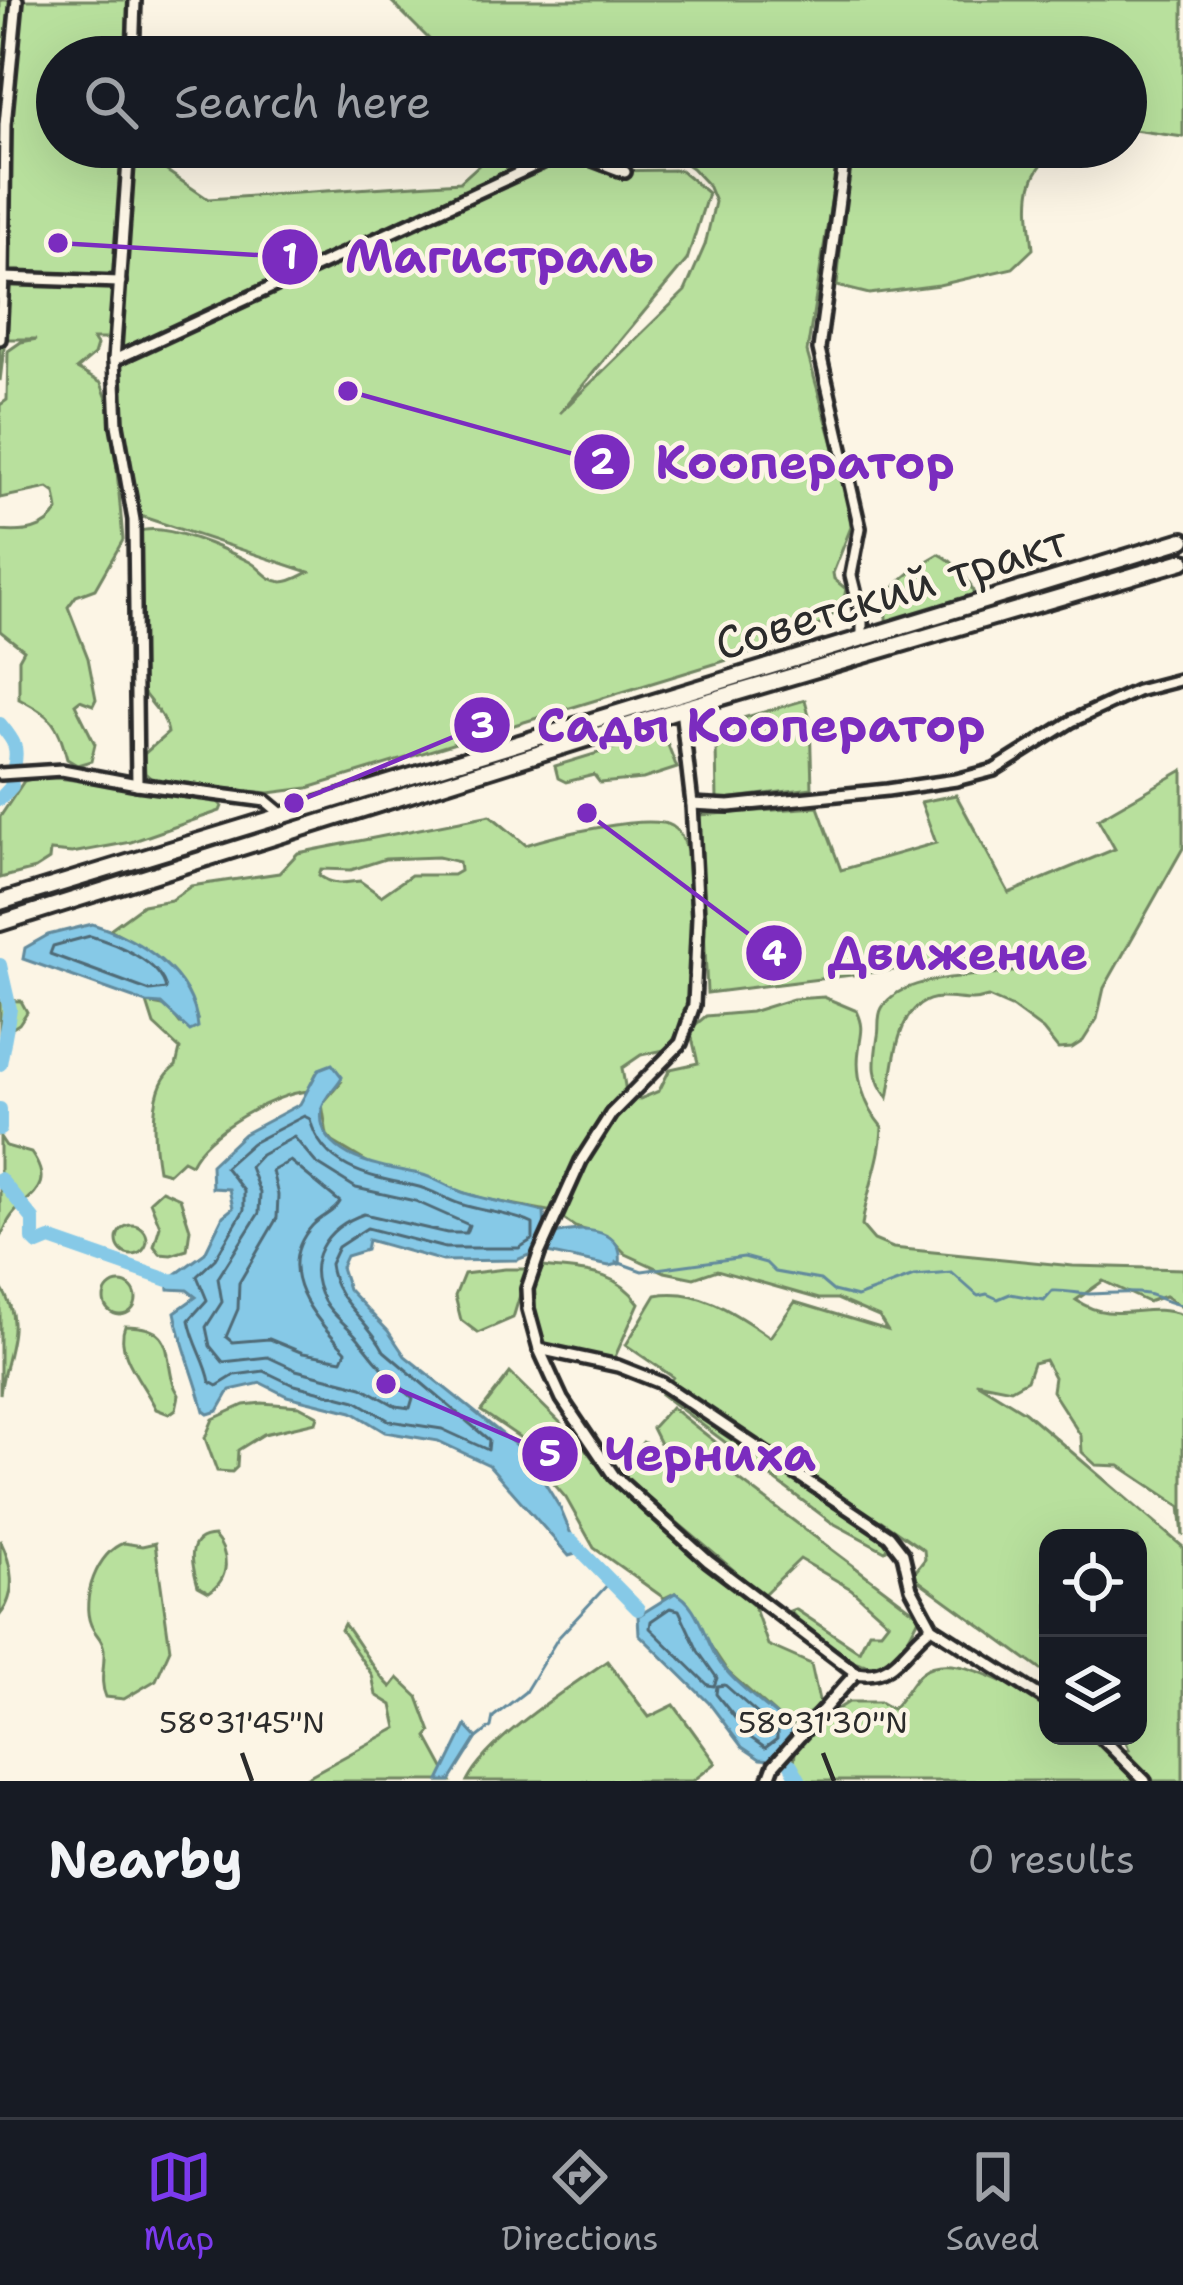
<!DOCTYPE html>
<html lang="en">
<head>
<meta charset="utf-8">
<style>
  body { margin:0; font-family:"Shantell Sans",sans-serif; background:#20242c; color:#f1f3f6 }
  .controls { position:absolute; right:36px; bottom:36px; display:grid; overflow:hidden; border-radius:24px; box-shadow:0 12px 48px #0002 }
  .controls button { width:108px; height:108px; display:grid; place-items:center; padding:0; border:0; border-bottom:3px solid #363941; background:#171b24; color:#f1f3f6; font:60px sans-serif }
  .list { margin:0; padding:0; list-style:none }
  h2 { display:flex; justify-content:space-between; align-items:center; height:156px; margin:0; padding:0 48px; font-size:51px }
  h2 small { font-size:39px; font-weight:400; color:#9ea1a6 }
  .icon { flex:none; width:66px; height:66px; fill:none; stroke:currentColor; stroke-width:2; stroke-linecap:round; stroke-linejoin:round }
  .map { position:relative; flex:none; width:1183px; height:1781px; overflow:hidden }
  .search { position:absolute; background:#171b24; box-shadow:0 12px 48px #0002; left:36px; right:36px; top:36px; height:132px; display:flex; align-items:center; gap:30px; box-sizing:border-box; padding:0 42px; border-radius:66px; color:#9ea1a6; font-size:45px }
  .sheet { height:336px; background:#171b24 }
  nav { display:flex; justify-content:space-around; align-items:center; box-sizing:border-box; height:168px; border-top:3px solid #363941; background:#171b24; font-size:33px; color:#9ea1a6 }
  nav a { display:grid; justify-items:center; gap:6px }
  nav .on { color:#7c3aed }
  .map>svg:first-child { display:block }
</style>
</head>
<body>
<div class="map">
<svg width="1183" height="1781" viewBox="0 0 1183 1781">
  <rect width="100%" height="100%" fill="#fcf5e5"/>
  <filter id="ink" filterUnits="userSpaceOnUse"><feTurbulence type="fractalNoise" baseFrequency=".00833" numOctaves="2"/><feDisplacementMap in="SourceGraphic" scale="24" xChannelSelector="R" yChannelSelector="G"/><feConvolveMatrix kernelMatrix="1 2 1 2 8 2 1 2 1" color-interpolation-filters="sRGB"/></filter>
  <g filter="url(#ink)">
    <g fill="#b8e09d" stroke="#728664" stroke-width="3" fill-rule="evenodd">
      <path d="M0,0h133l-3,57h-73v90h67l-16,192h-15l4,6 -3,10 -17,14 24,14 11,29 11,128 -28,49 -19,7 -8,11 20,51 8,41 -3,6 -13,-5 -5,4 20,40 -4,17 -14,4 -10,-6c-10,-37 -14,-42 -48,-60v-40l5,-9 -24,-19v-100c23,2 46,1 58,-21l-3,-17 -7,-5 -48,10v-93l7,-5 1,-49 13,-9 16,-3h-32l-5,42z"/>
      <polygon points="390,0 1183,0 1183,137 1126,129 1126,57 447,57"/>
      <path d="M499,147h61l41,24 79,-1 28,23 -21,67 -127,153 125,-122 20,-46 10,-43 -7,-17 -16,-17 -19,-13 -31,3 -61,-11h259l-33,205 41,145 3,30 -18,46 1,6 12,10c-3,25 -32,40 -53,51l-485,148 -39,5 -115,-12 -9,-8 -1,-19 24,-21c-3,-21 -25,-34 -33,-55l3,-146c24,-11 87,17 112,30 11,6 17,19 32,20 10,0 19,-6 27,-10l-172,-57 -17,-79 -2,-90 18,-196 72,49 252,-17z"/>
      <path d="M850,147h214c-44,23 -35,60 -31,102l-20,19 -74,17 -70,9 -32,-8z"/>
      <path d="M939,554c15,7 33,26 35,42l-87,29c-8,-36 24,-55 52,-71z"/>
      <polygon points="805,700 810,719 812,788 717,800 716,746 726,736 726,723"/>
      <polygon points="647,738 666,740 677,768 643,779 600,783 594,775 566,782 558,778 555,766"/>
      <path d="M1183,770v78l-79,140 -7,31 -14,22 -11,7 -14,1 -15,-19 -30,-22 -25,-11c-18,6 -28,1 -47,1 -46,1 -46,67 -53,100 -17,-21 -14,-36 -10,-62 2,-9 -1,-19 4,-28 21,-37 108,-30 142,-38l-35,-12 -282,35 -8,-178 119,-8 23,63 95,-27 -15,-41 35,-7 53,98 106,-44 -17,-30z"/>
      <polygon points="43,776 215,799 222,806 220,811 131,842 72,853 50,851 49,860 35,869 0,878 0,817 24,781"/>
      <path d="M490,815l36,30c26,-9 123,-32 146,-19 30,17 23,131 19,162 -3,22 -12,41 -22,61l-28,6 -19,13 5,30 13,1 19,-8 11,-22 28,-6 -8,-34 16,-13 45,-4 42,-13 31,-2 33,14c8,17 4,22 2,39 -4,27 6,57 23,77 -1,34 -16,65 -20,99l12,14 19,8 180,18 110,3v39l-18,-12 -17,6 -45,-21 -27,19c39,27 68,0 107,15v221l-3,-30 -60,-40 -24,-1 -14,-13 -1,-16 -29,-45 2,-14 -9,-17 -12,3 -6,17 -16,9 -35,-7 49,30 158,135v234h-390l2,-30 30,-34 24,-15h31l12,7c12,-11 19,-28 30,-37 29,-24 98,19 126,32v32h43c14,11 19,18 38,14l-5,-14h14v-198h-90v137l-136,-99 13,-17 -1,-9 -44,-30 18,21 -13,10 -54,-29 -170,-128 12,-17 -47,-32 30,-50c43,-8 80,19 114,42l25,-35 92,28 -8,-13 -42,-18h-18l-102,-29 -23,8 -29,-6 -39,-18 -17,-17 -34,-10 -22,-15 -68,-13 -108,-31 -44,-26 -6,-7 -5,-31 19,-22 -25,-8 -8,17c-35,3 -101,40 -117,73l-8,-4 -14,13 -11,-3c-5,-29 -10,-86 18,-104l4,-17 -26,-24 -7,-22 21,4 12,16 17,-4c-21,-52 -40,-64 -87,-90l33,-24 28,-5 20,-14 88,-13 19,-20zM438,857l21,5 1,9 -7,4h-42l-30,21 -21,-15c-16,2 -28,5 -41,-6l2,-6 30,1 34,-11z"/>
      <polygon points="0,1000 21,1001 27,1012 19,1024 0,1036"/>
      <path d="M0,1137l6,9 25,7c27,38 -7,42 -22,67 -3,5 -5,12 -9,17z"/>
      <polygon points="162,1190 180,1198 190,1229 187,1250 171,1255 160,1254 154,1246 160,1226 150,1201"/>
      <circle cx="132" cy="1240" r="15"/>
      <path d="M543,1267c39,5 71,2 96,36l-25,56 -67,-13c-21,-27 -19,-49 -4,-79z"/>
      <polygon points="505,1269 528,1269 513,1318 478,1333 461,1320 455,1296 464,1274"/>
      <circle cx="120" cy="1299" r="16"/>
      <path d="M0,1286c27,39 5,67 0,108z"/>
      <path d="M125,1326c59,0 34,38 54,69l-3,14 -7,5 -13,-5c-12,-25 -42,-57 -31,-83z"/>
      <polygon points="510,1373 579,1441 618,1490 754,1606 768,1645 811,1664 820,1705 790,1727 728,1672 675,1593 664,1598 594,1548 566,1498 542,1470 531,1445 481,1411"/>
      <polygon points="262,1403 299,1406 318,1416 316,1422 264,1434 238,1450 237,1467 232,1472 217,1471 205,1438 213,1419 244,1405"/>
      <path d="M671,1407l52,41 -10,12 207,156 -17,33 -24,18c-33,-2 -68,-30 -89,-56l5,-2 64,42 10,-20h12l7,-9 -37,-33 -51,-30 -37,36 -143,-121 23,-32 20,8 -11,-22z"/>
      <path d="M214,1536c16,17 16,43 -5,56l-11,-6c-6,-21 -14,-49 16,-50z"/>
      <path d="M0,1540c12,24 18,53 0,75z"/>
      <path d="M124,1543l18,3 13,-3 15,106 -14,31 -32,19 -18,-2c-7,-16 -1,-30 -2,-47 -1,-12 -9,-15 -13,-25 -11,-26 7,-74 33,-82z"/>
      <path d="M344,1624c14,18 32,50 47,63l7,-9 20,19 13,35 -4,5 24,44h-151l97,-53 -5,-23 -16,-10 -4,-20 -31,-45z"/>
      <path d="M607,1661l42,56 25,-12 42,58 -23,18h-226c20,-41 101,-93 140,-120z"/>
    </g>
    <g fill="#86c9e7" stroke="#628a9c" stroke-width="3">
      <path d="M92,924c48,15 101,48 106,103l-8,4 -29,-27 -14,-1 -124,-44 2,-11 23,-13z"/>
      <path d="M332,1064l10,13c-5,10 -18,19 -20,31 -8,51 64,59 97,66 15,3 29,13 43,18 27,9 55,13 82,20l1,22 5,2c24,-10 75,-11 70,28l-11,2 -71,-15 -21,9 -74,1 -75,-21 -2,10 -20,6 -5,11 7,22 40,42 17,25 122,98 33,54 19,45 -10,3 -80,-91 -51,-24 -53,-9 -33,-20 -65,-16 -26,-13 -31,7 -12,21 -10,3 -4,-3c-9,-35 -22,-63 -29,-99l21,-15 -9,-7 -18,-1 -1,-9 37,-27 18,-37 10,-8 -4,-19 -17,-1 -1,-23 33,-31 56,-30 19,-35z"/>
      <path d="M675,1593c23,9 30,49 45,70 18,24 47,44 70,64l2,15 -20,18 -12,-1 -18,-12 -33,-44 -70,-69 -1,-18z"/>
      <polygon points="466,1726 477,1738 450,1781 439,1781"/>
    </g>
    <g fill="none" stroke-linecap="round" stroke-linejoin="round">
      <g stroke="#4f6a76" stroke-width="3">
        <path d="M90,936c25,7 71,26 76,53l-16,2 -100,-37 3,-8z"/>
        <path d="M304,1116l6,3c12,50 61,58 105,67 16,3 29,13 45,18 23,8 51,9 73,20v15l-14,9h-74l-78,-20 -29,19 -8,17c4,39 38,54 54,87l105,89 -1,10 -46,-21 -52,-8 -34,-20 -65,-17 -27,-13 -29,4 -18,11 -7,-4c-4,-22 -16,-36 -21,-62l18,-20 -10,-24 18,-17 29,-49v-19l-19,-24 27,-24z"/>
        <path d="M294,1137l22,26 40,25 59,13 54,24 -3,8h-19l-83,-19c-38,13 -62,47 -40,87 9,16 28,27 38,42 16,21 30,37 51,55l-3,10 -14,-2 -34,-19 -66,-17 -28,-13 -45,5 -13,-16 -4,-19 16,-25 -4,-24 41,-65 1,-20 -10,-26 11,-12z"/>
        <path d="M290,1161l50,41c-6,11 -19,14 -28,24 -40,45 3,93 34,125l-4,9 -39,-7 -34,-14 -37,3 -6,-5 12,-28 1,-26 38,-65 1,-23 -6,-24z"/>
        <polygon points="670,1608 679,1610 698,1651 717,1678 714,1686 708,1685 650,1628 651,1621"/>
        <polygon points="717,1686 725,1685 777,1731 777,1739 765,1748 751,1738 716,1694"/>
      </g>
      <g stroke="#628a9c" stroke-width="3">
        <path d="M617,1262l25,9 102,-14 22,6 9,9 45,8 13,11 24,6 57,-21 38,-3 26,23 9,-2 11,5 12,-5 34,6 8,-9c13,-1 27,3 37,3 18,0 40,-3 58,0 13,3 22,10 36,11"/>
        <polyline points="477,1738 491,1727 493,1717 525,1692 558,1638 610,1582"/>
      </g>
      <g stroke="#86c9e7" stroke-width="14">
        <path d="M0,724c13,16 19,22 14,43"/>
        <polyline points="0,799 12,786 11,780"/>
        <polyline points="0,965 10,1009 0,1064"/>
        <polyline points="0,1109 0,1129"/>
        <polyline points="0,1179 33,1219 33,1239 38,1244 50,1239 168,1280 186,1281"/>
        <polyline points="570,1540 638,1609"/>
        <polyline points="791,1765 800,1781"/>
      </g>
      <defs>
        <g id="minor">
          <polyline points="17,0 5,125 3,278 120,282"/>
          <polyline points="133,57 135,0"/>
          <polyline points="129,147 114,360 117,425 134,520 137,784"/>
          <polyline points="846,147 819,349 860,528 851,575 862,620 862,640"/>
          <polyline points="0,339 3,278"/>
          <polyline points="114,360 556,156 577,154 625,172"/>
          <path d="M681,709l11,95 6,113 -4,88 -13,38 -70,71 -30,47 -42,93 -12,35 1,20 11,40 23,50 52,77 94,85 148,112c40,7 49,-28 76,-46"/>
          <polyline points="0,774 62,770 137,784 266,801 284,816"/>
          <polyline points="692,804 729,806 887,790 956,780 994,770 1072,721 1137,691 1183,679"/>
          <polyline points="539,1349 618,1366 661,1383 889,1536 903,1554 911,1588 932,1627 1048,1701"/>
          <polyline points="1100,1736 1145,1781"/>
          <polyline points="768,1781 774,1765 856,1673"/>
        </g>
        <g id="highway">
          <polyline points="0,902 1183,540"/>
          <polyline points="0,923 681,709 1183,561"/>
        </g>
      </defs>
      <use href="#minor" stroke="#2b2b2b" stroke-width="18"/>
      <use href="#highway" stroke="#2b2b2b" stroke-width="22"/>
      <use href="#minor" stroke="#fcf5e5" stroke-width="9"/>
      <use href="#highway" stroke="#fcf5e5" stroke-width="14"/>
    </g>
  </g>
  <path fill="none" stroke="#2b2b2b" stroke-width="4.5" d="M242,1753l10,28M823,1753l11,28"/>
  <g text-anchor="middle" stroke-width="9" stroke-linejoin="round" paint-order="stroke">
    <g font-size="45" fill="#2b2b2b" stroke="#fcf5e5">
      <text transform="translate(891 592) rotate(-17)" y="16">Советский тракт</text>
    </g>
  </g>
  <g font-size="30" text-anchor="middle" fill="#2b2b2b" stroke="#fcf5e5" stroke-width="9" stroke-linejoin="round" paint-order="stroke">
    <text x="242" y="1733">58°31'45"N</text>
    <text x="823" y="1733">58°31'30"N</text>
  </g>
  <path fill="none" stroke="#7b2cbf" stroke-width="4.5" d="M58 243L290 257M348 391L602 462M294 803L482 725M587 813L774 953M386 1384L550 1454"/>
  <g fill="#7b2cbf" stroke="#fcf5e5" stroke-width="4.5">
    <circle cx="58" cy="243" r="12"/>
    <circle cx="348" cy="391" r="12"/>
    <circle cx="294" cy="803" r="12"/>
    <circle cx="587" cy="813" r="12"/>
    <circle cx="386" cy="1384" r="12"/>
    <circle cx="290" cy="257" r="30"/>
    <circle cx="602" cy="462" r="30"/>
    <circle cx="482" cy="725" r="30"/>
    <circle cx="774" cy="953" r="30"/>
    <circle cx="550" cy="1454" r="30"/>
  </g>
  <g font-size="36" text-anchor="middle" font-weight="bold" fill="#fff">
    <text x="290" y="269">1</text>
    <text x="602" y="474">2</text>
    <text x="482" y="738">3</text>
    <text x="774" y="966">4</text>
    <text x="550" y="1466">5</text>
  </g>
  <g font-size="48" text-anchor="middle" font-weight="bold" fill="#7b2cbf" stroke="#fcf5e5" stroke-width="9" stroke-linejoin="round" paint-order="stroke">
    <text x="499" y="273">Магистраль</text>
    <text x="805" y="479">Кооператор</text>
    <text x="761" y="742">Сады Кооператор</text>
    <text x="958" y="970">Движение</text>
    <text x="710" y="1471">Черниха</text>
  </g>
</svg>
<div class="controls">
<button><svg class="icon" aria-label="locate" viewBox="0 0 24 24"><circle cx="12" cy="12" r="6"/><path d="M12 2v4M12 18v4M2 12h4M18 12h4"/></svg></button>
<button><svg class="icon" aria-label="layers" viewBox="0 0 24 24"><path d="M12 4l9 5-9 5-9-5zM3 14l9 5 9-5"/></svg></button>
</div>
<div class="search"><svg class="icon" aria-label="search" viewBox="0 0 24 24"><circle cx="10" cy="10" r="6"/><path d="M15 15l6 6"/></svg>Search here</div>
</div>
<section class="sheet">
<h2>Nearby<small>0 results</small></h2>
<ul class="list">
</ul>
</section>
<nav>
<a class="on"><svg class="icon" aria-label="map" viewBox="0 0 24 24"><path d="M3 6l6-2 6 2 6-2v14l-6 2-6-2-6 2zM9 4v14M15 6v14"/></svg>Map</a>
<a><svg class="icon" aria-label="directions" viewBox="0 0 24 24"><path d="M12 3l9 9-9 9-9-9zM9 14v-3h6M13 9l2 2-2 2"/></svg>Directions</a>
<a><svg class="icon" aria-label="saved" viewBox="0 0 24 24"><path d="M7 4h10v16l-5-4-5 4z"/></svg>Saved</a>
</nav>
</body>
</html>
